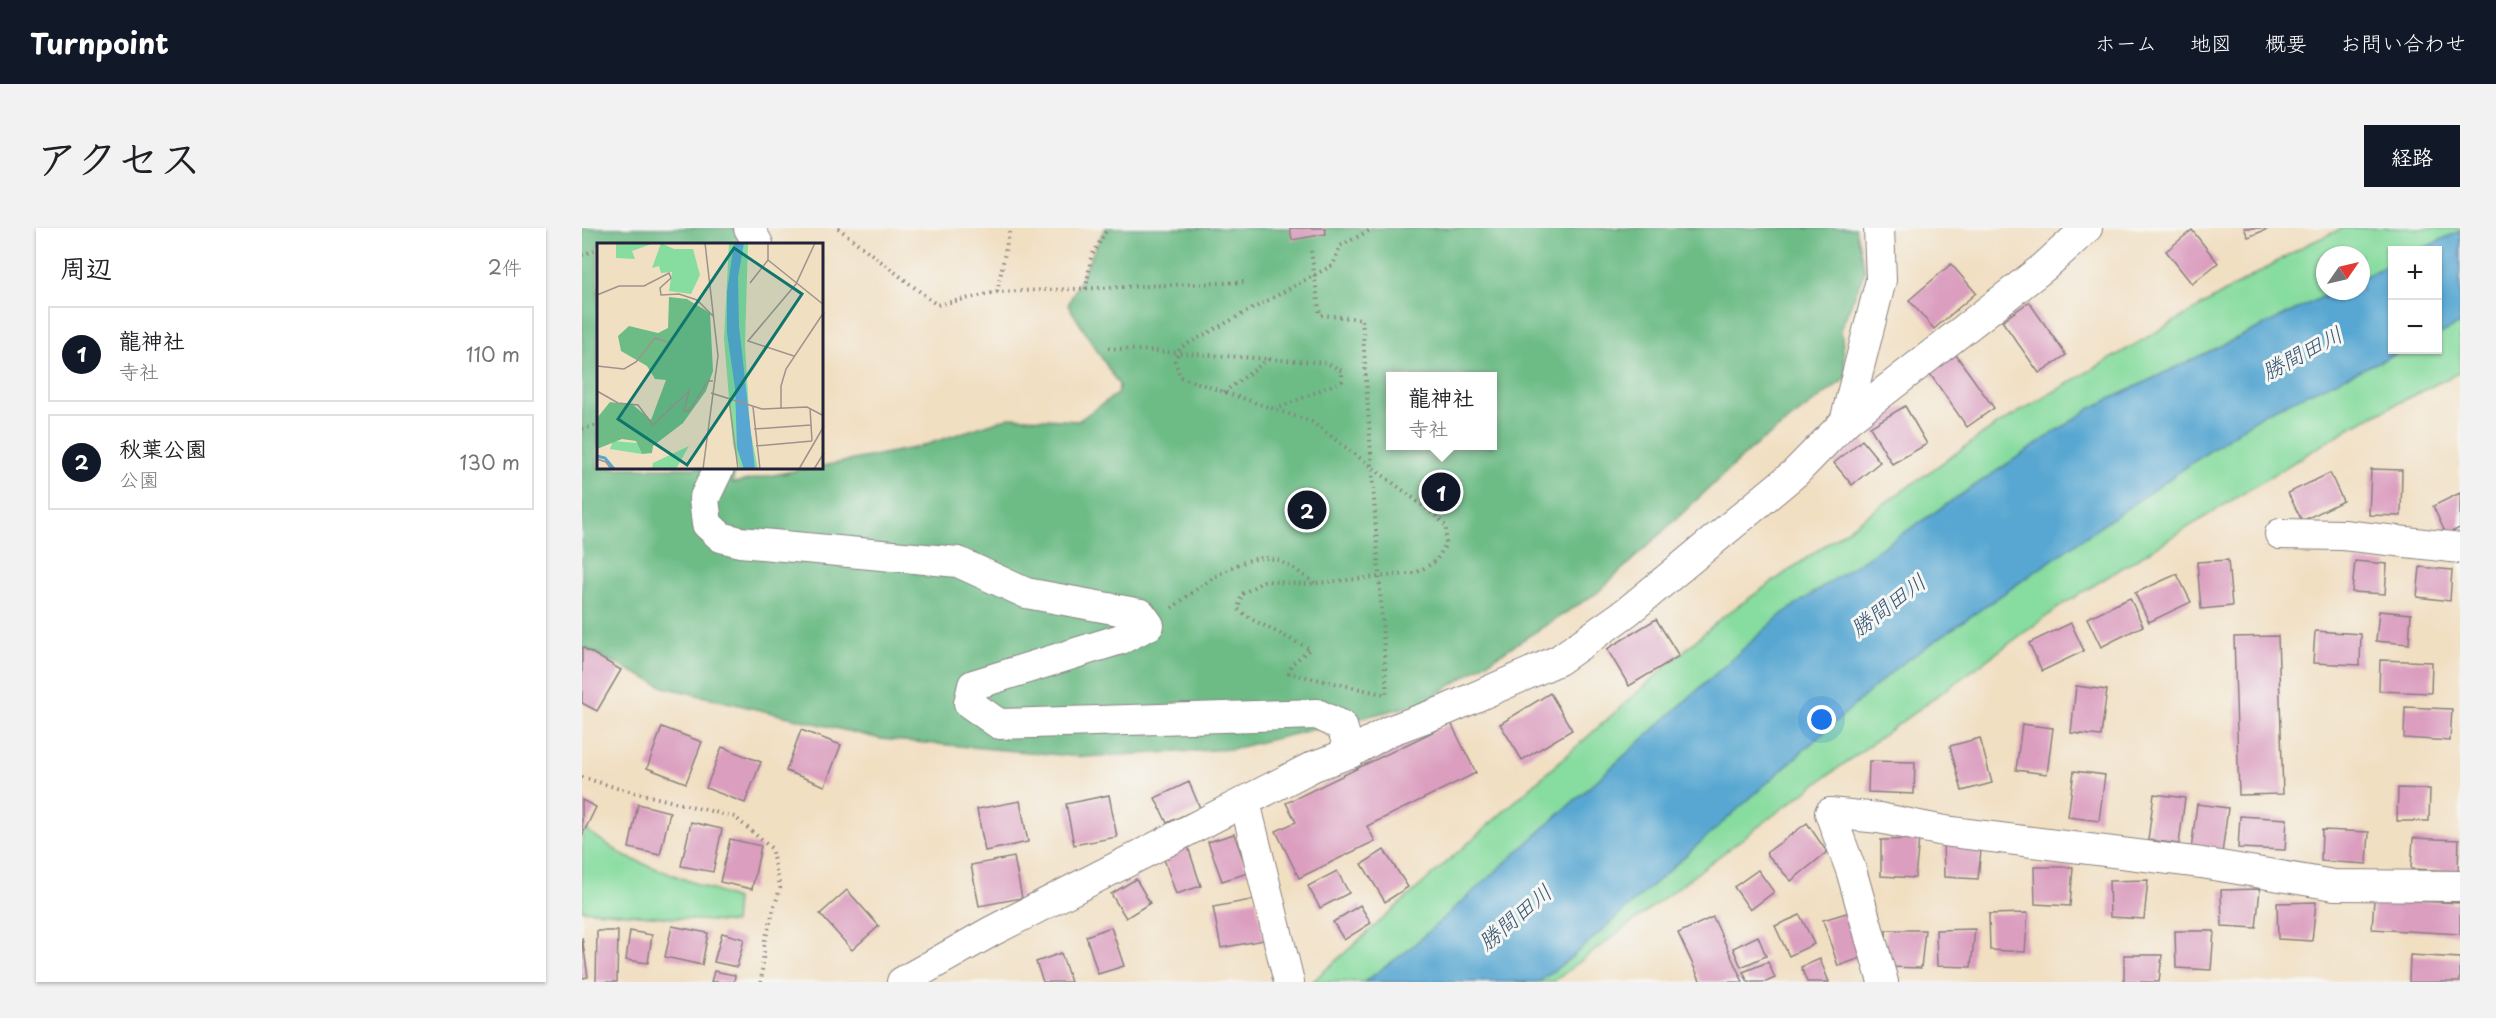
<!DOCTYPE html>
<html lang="ja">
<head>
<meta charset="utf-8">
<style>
  body { margin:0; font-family:"Playpen Sans","Klee One",sans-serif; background:#f2f2f2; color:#202124 }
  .controls { position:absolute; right:18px; top:18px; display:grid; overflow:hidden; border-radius:0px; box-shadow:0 2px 4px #0004 }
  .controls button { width:54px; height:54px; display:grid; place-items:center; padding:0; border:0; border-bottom:2px solid #e0e0e0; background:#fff; color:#202124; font:30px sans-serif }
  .compass { position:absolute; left:1734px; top:18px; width:54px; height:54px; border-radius:50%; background:#fff; box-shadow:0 2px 4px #0004; rotate:56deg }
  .you { position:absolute; left:1240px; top:492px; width:21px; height:21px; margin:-15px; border:4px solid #fff; border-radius:50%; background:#1a73e8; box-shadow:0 0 0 9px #1a73e833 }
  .badge { display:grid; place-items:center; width:39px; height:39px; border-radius:50%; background:#111827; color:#fff; font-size:20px; font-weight:700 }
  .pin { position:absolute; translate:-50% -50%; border:3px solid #fff; box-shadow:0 2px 6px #0006 }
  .popup { position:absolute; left:804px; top:144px; width:111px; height:78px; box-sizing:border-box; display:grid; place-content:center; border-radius:0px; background:#fff; filter:drop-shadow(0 2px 4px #0005); font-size:20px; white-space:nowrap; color:#757577 }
  .popup b { font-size:22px; color:#202124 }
  .popup::after { content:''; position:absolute; left:50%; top:100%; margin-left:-12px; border:12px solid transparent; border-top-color:#fff }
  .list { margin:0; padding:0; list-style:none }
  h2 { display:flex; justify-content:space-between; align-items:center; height:78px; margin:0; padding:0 24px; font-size:26px }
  h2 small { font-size:20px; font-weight:400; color:#757577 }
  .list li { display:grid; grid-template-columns:39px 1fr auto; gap:18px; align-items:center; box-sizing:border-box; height:96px; margin:0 12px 12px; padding:0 12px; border:2px solid #e0e0e0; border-radius:0px }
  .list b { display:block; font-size:22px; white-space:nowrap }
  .list p { margin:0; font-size:20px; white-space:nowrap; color:#757577 }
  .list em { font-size:20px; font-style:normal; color:#757577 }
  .map { position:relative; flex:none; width:1878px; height:754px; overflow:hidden; border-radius:0px }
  header { display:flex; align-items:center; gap:36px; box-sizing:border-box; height:84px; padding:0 30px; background:#111827; color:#fff }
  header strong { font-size:28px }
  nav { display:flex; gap:33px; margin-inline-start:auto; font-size:21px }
  .intro { display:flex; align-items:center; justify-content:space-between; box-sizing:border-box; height:144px; padding:0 36px }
  h1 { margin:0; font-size:42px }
  .button { padding:15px 27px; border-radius:0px; background:#111827; color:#fff; font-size:21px; font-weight:700 }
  main { display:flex; gap:36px; padding:0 36px }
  aside { flex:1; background:#fff; border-radius:0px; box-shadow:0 2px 4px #0004 }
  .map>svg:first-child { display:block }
</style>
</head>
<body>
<header>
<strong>Turnpoint</strong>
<nav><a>ホーム</a><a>地図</a><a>概要</a><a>お問い合わせ</a></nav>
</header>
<div class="intro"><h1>アクセス</h1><a class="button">経路</a></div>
<main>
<aside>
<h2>周辺<small>2件</small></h2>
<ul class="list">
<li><span class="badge">1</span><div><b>龍神社</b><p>寺社</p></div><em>110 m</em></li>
<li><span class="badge">2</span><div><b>秋葉公園</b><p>公園</p></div><em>130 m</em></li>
</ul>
</aside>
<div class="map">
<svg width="1878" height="754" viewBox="0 0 1878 754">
  <rect width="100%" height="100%" fill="#f6f6f2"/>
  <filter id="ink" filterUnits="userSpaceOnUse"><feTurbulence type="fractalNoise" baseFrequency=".0167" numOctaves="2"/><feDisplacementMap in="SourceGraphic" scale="12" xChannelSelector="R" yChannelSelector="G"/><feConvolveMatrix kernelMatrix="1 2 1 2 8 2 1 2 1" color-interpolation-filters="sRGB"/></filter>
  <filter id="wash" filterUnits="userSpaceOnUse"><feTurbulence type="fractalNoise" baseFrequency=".008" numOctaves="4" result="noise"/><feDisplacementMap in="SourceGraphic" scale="24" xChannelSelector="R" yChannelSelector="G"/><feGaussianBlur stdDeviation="1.35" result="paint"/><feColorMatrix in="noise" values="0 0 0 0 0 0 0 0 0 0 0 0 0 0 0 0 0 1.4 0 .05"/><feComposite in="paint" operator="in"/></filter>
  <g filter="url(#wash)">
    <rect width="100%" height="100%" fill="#f1dfc2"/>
    <g fill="#87dc9f" stroke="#547f6d" stroke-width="1.5" fill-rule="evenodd">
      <path d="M1761,0h117v144l-109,55 -286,176 -286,208 -226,171h-241l409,-364 274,-192 309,-180zM1810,22h46v100h-46zM1743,27h36v36h-36z"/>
      <polygon points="0,599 44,629 154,671 152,695 0,682"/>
    </g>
    <path fill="#6dbc86" stroke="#486f60" stroke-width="1.5" fill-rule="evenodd" d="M0,0h152l10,16h-146v224h136l-1,15 76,-15h13v-2l97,-19 91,-30 68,4 40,-28 1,-8 -51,-80 37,-77h750l10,43 -24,57 5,50 -95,71 -154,144 -174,110 -191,46 -149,8 -202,-18 -217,-52 -82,-40zM808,148h102v70h-102z"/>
    <g fill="#58a7d2" stroke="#3d6486" stroke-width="1.5">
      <polygon points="1878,3 1878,96 1856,107 1856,22 1837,22"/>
      <polygon points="1810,35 1810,122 1823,122 1681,186 1314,440 990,729 957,754 782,754 826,722 1200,386 1509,180 1753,63 1779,63 1779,50"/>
    </g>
    <g id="blocks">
      <g fill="#db9ebf">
        <polygon points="708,0 743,0 744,6 710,12"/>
        <polygon points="1662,0 1688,0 1666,9"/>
        <polygon points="1610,2 1636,35 1610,56 1584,23"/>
        <polygon points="1369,36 1394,65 1352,101 1327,72"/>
        <polygon points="1447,74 1484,127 1457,145 1420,93"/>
        <polygon points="1374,127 1412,180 1385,199 1348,146"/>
        <polygon points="1323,178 1345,216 1310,236 1288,199"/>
        <polygon points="1280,212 1298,234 1270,257 1252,235"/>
        <polygon points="1789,241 1820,242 1819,288 1787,287"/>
        <polygon points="1748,245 1761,273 1720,293 1706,265"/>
        <polygon points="1878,265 1878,300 1864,306 1851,278"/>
        <polygon points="1646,332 1650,378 1619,381 1615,334"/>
        <polygon points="1773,333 1805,336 1803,366 1770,364"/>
        <polygon points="1838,339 1870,342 1868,373 1835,369"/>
        <polygon points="1595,346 1609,374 1567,394 1553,365"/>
        <polygon points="1548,370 1561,398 1519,419 1505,390"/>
        <polygon points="1797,383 1829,386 1827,416 1794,413"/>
        <polygon points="1074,391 1097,428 1047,458 1025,421"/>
        <polygon points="1489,395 1502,423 1460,443 1447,415"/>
        <polygon points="1733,403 1779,406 1778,437 1731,435"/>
        <polygon points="1696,408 1701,566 1657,567 1652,409"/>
        <polygon points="0,419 39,442 15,483 0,475"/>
        <polygon points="1798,432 1850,434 1849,465 1797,463"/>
        <polygon points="1494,458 1525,462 1519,508 1489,505"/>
        <polygon points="968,465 990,502 940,532 918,496"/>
        <polygon points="1823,479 1870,481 1868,513 1822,510"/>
        <polygon points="869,495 894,545 785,598 793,613 717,650 694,603 714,594 704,575"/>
        <polygon points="1440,496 1471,500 1465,546 1434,542"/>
        <polygon points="80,499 120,514 104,555 65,540"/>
        <polygon points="219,502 259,517 243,558 204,543"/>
        <polygon points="1398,510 1410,555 1380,563 1368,518"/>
        <polygon points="140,519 179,534 163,575 124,560"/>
        <polygon points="1287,533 1333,534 1332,566 1286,564"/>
        <polygon points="1492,543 1523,547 1517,593 1486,589"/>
        <polygon points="607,554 618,580 585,595 573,570"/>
        <polygon points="1816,560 1848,561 1847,593 1815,593"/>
        <polygon points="1572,566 1603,570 1597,616 1566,612"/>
        <polygon points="527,567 535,609 492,617 484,576"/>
        <polygon points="0,572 14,579 0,608"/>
        <polygon points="438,573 446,614 403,623 395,581"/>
        <polygon points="56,576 88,584 78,627 47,620"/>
        <polygon points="1615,576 1646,580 1640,626 1609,622"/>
        <polygon points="1658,588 1705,591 1703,622 1656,620"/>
        <polygon points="109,594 140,601 131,644 99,638"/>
        <polygon points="1225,595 1245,624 1209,653 1184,625"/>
        <polygon points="1740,602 1787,604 1785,636 1739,633"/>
        <polygon points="652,606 666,645 640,653 626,614"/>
        <polygon points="1831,610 1877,612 1876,643 1829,641"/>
        <polygon points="148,611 179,618 170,661 138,654"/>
        <polygon points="1337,611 1333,650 1299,648 1299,612"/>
        <polygon points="1400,612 1396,651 1362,649 1361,613"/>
        <polygon points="606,619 619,658 594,666 581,628"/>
        <polygon points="802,622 826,659 803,674 780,636"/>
        <polygon points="432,629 440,670 397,678 389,637"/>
        <polygon points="1452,639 1491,639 1488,678 1453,676"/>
        <polygon points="1176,642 1192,664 1168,682 1152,659"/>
        <polygon points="755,643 767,665 738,680 726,658"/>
        <polygon points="554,651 568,675 544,690 529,666"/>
        <polygon points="1566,652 1562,691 1528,689 1527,653"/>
        <polygon points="1678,661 1674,700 1640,698 1639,662"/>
        <polygon points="265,662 297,698 270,722 238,686"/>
        <polygon points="674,671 682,712 639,720 631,679"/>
        <polygon points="1792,671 1878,675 1878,706 1790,701"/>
        <polygon points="1734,674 1730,713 1696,711 1695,675"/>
        <polygon points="778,677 789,695 762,712 751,694"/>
        <polygon points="1268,684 1282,729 1256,738 1241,692"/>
        <polygon points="1446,685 1443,724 1408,722 1407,686"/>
        <polygon points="1218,687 1232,716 1207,728 1193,698"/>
        <polygon points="1131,689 1161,754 1119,754 1096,705"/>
        <polygon points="90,698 126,705 120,737 83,729"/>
        <polygon points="529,699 542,738 516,746 504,708"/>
        <polygon points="1393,701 1389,739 1355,738 1354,702"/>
        <polygon points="1304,702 1343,702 1339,740 1305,739"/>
        <polygon points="15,703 36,703 35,754 14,754"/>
        <polygon points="48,703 70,707 66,735 44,732"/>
        <polygon points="1593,703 1632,703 1629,742 1594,740"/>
        <polygon points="140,705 162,711 155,739 132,734"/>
        <polygon points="1176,708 1184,728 1159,739 1151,720"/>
        <polygon points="0,709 6,749 0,750"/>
        <polygon points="479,725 489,754 461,754 454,734"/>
        <polygon points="1542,727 1580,727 1577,754 1542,754"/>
        <polygon points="1828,727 1878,730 1878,754 1827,754"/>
        <polygon points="1238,731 1247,754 1225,754 1219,739"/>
        <polygon points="1186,734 1193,750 1184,754 1166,754 1161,744"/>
        <polygon points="132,743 153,747 152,754 129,754"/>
      </g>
    </g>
  </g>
  <g filter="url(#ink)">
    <use href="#blocks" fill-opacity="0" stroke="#8a807e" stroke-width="1.5"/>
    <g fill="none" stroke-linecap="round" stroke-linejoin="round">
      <defs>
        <g id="minor">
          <polyline points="167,0 176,16"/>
          <polyline points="1263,194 1299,52 1297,0"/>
          <polyline points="137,240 122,271 125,296 139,309 158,314 376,334 444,365 559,386 567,397 539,411 391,457 387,475 417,496 735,486 760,498 768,525"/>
          <polyline points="1698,306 1761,307 1878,320"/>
          <polyline points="663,574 707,754"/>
          <polyline points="320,754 410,703 732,538 768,525 807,503 864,482 977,432 1046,383 1213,245 1263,194 1462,39 1505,0"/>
          <polyline points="1301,754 1269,642 1248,585 1297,590 1362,603 1620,635 1752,657 1878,658"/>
        </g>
      </defs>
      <use href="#minor" stroke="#8a807e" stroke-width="32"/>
      <g stroke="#8a807e" stroke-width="4" stroke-dasharray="1.5 4.5" stroke-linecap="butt">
        <polyline points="256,0 355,77 415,64 664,54"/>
        <polyline points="792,0 758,18 751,37 598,120 593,133 598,149 730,194 851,285 864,298 864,316 854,333 834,345 726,356 682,353 660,366 656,381 669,391 728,421 710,436 707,445 805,467"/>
        <polyline points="729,23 738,87 780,91 805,467"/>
        <polyline points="0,27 16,21"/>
        <polyline points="504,61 509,29 526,0"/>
        <polyline points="415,64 428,0"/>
        <polyline points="526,120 745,135 760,143 760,153 694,181"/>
        <polyline points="642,164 687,131"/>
        <polyline points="0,201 16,197"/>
        <path d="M590,380c24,-18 70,-57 102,-49 12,3 30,17 41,24"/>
        <polyline points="0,549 35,560 153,589 189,620 198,660 183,712 179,754"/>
      </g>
      <use href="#minor" stroke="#fff" stroke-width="30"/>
    </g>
  </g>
  <g text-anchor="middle" stroke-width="6" stroke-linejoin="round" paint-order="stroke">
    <g font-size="22" font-style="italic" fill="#385777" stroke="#f6f6f2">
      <text transform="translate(1720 125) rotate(-28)" y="8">勝間田川</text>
      <text transform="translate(1306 377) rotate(-37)" y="8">勝間田川</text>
      <text transform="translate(933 689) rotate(-40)" y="8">勝間田川</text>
    </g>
  </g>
  <g transform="translate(15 15)">
    <rect width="226" height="226" fill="#f1dfc2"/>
    <path d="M19,0l32,1 6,-1 -22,8 3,8 -19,-1zM64,0l13,6h19l7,26 -9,19 -22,-3 3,-19 -11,1 -2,-7 -7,2zM132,0h19l-3,102 5,84 8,40h-18l-7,-24 -9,-106zM16,198l24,2 5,11 -32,-5zM92,203l-13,23h-24l1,-6z" fill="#87dc9f"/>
    <path d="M72,54l18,2 23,14 3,58 -7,20 -23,32 -30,23 -1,7 -10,1 -6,-13 -14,-2 -25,10v-31l13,-16 23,3 18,15 15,-40 -11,-1 -8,-13 -26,-15 -3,-15 11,-10 29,7 10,-5z" fill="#6dbc86"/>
    <path d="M137,0h10l-6,34 1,49 16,143h-11l-7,-21 -2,-60 -8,-55v-41z" fill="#58a7d2"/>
    <path fill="none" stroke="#58a7d2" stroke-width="3" d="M0,213l8,2 9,11"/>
    <path fill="none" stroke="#9e938c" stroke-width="1.5" d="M171,0v17l56,45M153,40l18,-23M0,52l22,-9h25l25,-13 2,5 -11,10 1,7 18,-1 18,6 16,16M197,113l-46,-15 48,-57 19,-41M0,123l27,3 12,-7 19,-24 12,4M0,148l21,12 20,2 15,20 36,-34 -5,20h5l19,-30h5M114,150l51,16 45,-2 17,9M132,157l9,69M156,164l7,62M184,165v-22l5,-17 38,-57M213,165l2,33M157,186l57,-4M159,203l56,-5M0,216l9,3 5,7M106,226l15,-113 -13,-113M202,226l25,-43M217,226l10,-16"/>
    <path fill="#0f766e" fill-opacity="0.15" stroke="#0f766e" stroke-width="3" d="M137,5l68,46 -115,171 -69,-46z"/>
    <rect width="226" height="226" fill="none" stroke="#22223b" stroke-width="3"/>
  </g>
</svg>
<div class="controls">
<button>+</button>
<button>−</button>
</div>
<svg class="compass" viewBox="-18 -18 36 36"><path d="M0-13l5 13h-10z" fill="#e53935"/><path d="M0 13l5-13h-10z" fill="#757577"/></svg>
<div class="you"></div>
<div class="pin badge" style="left:859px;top:264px">1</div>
<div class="popup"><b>龍神社</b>寺社</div>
<div class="pin badge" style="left:725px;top:282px">2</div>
</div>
</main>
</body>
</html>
